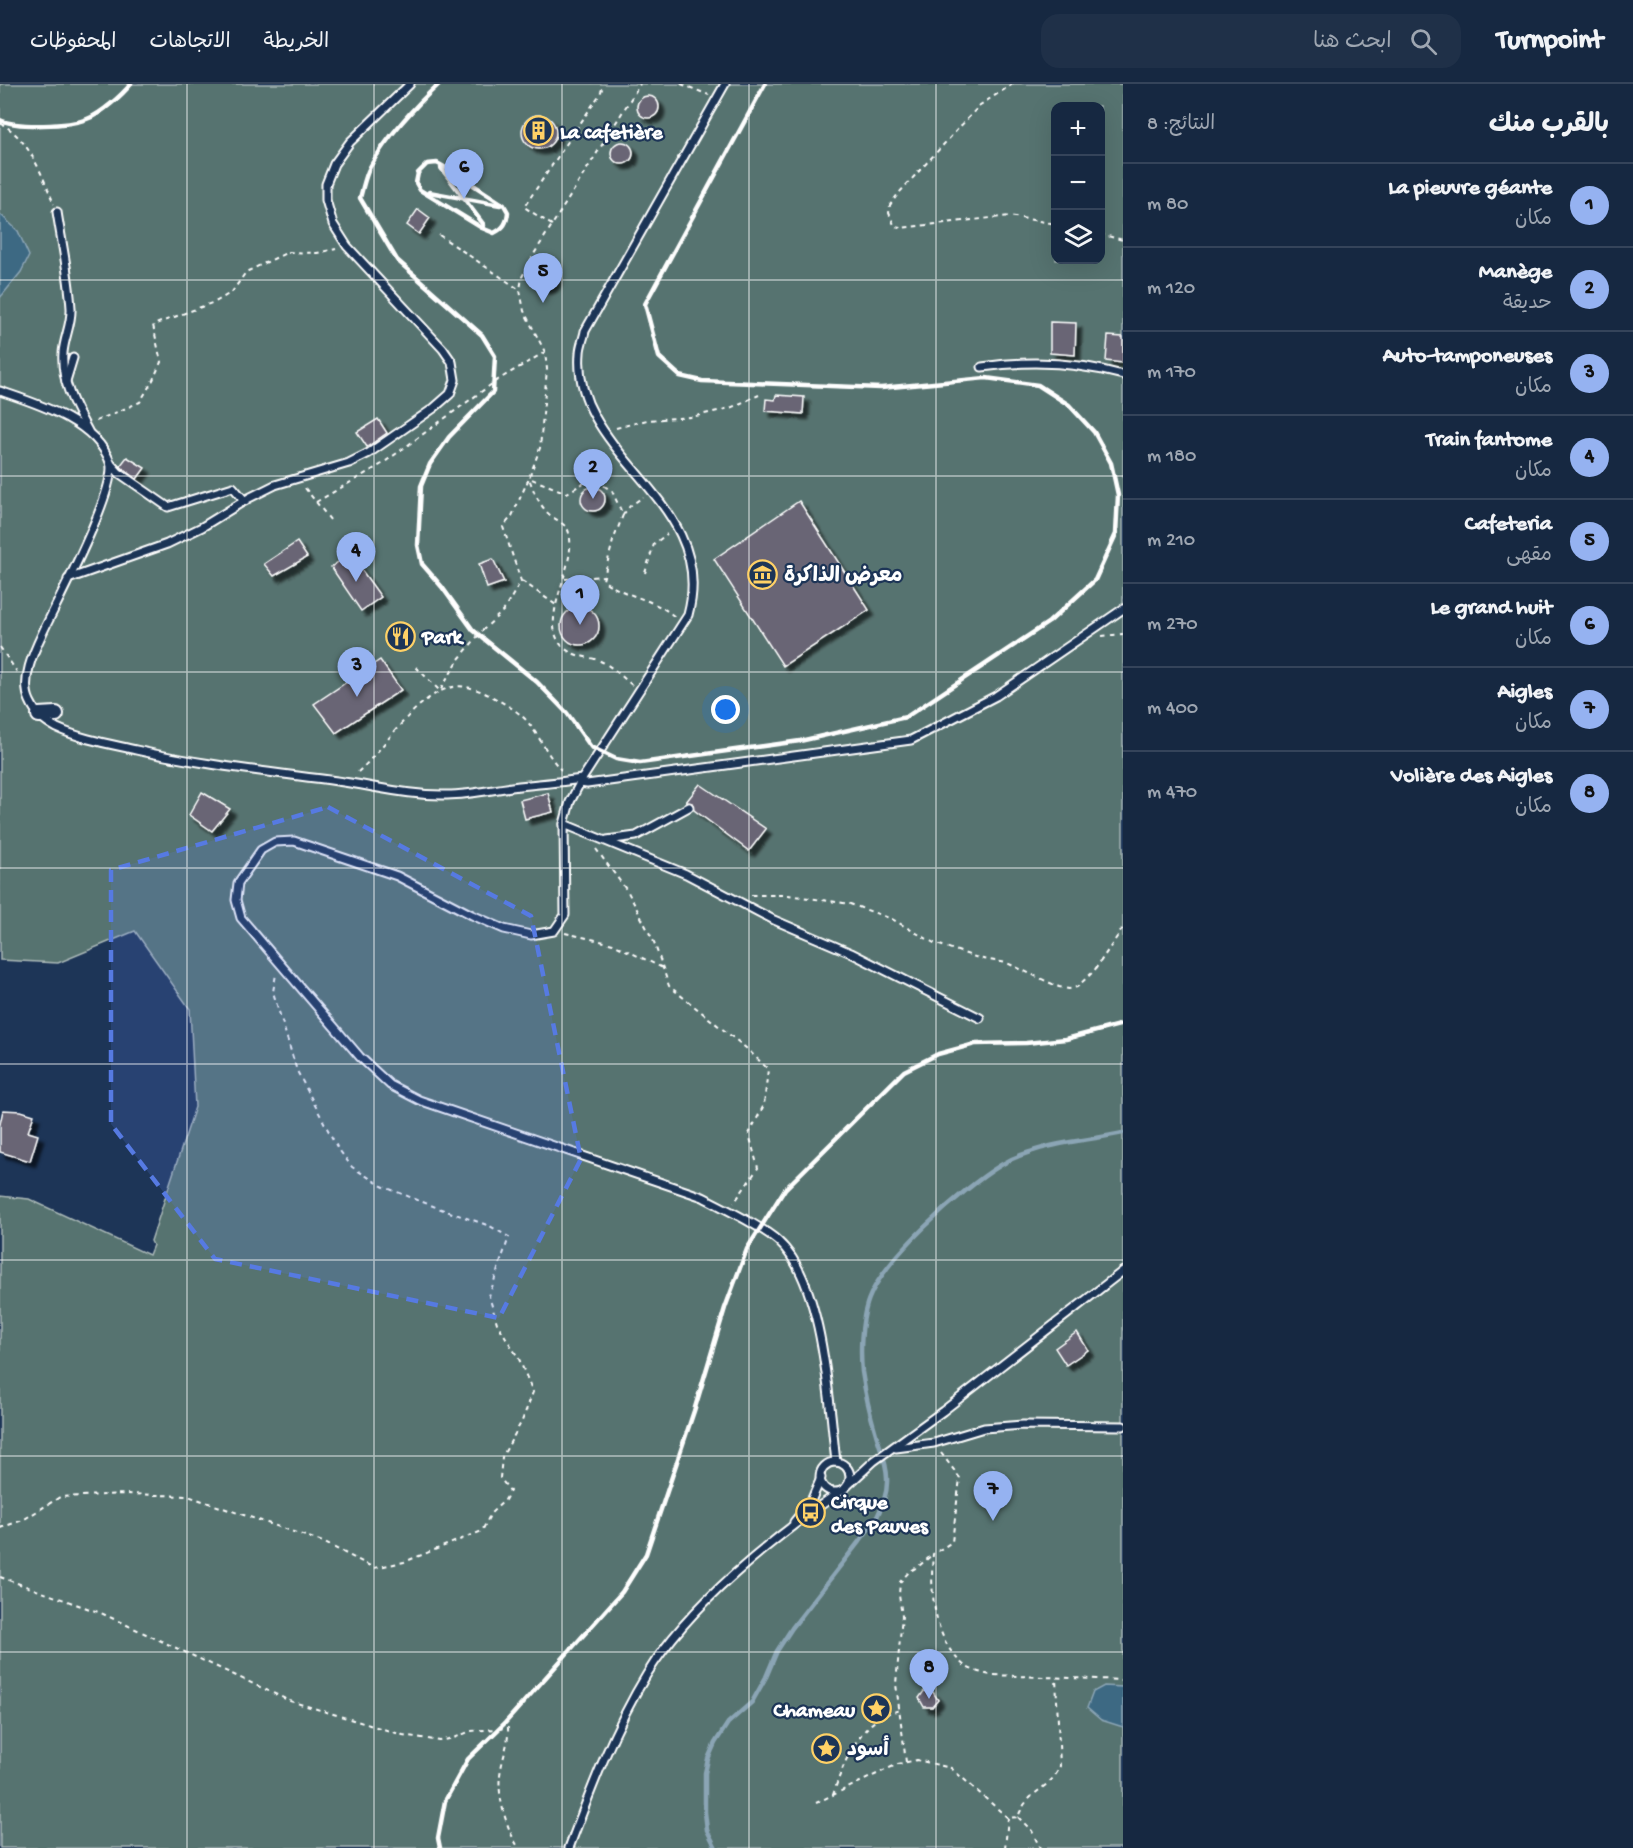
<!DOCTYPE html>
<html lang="ar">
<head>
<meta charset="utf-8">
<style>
  body { margin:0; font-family:"Gochi Hand","Playpen Sans Arabic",sans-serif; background:#1f3048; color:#f1f3f6; direction:rtl }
  .controls { position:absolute; right:18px; top:18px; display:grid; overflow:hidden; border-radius:12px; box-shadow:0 6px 24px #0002 }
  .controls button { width:54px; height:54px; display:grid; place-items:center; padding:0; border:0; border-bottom:2px solid #35445a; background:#162841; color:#f1f3f6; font:30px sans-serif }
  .you { position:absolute; left:726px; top:626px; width:21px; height:21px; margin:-15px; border:4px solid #fff; border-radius:50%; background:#1a73e8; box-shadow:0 0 0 9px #1a73e833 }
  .badge { display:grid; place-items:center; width:39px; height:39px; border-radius:50%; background:#95b2f1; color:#111; font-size:20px; font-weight:700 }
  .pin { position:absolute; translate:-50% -50px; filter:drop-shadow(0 2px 3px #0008) }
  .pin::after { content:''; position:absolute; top:32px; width:21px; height:18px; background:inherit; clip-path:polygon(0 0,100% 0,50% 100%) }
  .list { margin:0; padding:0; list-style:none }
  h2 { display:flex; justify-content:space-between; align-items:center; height:78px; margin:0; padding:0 24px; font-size:26px }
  h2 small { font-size:20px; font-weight:400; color:#9ea6b1 }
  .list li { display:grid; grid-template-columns:39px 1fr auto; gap:18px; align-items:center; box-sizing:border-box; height:84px; padding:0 24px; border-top:2px solid #35445a }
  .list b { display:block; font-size:22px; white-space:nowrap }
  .list p { margin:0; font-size:20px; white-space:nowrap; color:#9ea6b1 }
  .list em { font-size:20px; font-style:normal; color:#9ea6b1 }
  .icon { flex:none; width:33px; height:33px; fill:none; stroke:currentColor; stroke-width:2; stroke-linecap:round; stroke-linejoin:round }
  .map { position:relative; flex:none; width:1123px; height:1764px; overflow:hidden; direction:ltr }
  header { display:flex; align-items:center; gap:36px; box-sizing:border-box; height:84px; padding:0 30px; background:#162841; border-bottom:2px solid #35445a }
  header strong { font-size:28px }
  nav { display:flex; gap:33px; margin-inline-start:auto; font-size:21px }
  .search { width:420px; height:54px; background:#1f3048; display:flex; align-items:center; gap:15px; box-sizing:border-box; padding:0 21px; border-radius:18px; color:#9ea6b1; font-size:22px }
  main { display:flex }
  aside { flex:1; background:#162841 }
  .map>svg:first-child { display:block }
</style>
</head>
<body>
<header>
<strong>Turnpoint</strong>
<div class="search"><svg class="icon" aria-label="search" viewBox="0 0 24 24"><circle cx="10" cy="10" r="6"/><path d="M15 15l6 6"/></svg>ابحث هنا</div>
<nav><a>الخريطة</a><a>الاتجاهات</a><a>المحفوظات</a></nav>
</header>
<main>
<aside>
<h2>بالقرب منك<small>النتائج: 8</small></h2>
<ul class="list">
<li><span class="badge">1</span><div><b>La pieuvre géante</b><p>مكان</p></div><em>80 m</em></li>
<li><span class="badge">2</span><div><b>Manège</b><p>حديقة</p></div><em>120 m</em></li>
<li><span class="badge">3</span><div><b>Auto-tamponeuses</b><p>مكان</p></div><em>170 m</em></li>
<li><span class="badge">4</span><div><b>Train fantome</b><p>مكان</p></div><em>180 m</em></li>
<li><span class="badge">5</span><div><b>Cafeteria</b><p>مقهى</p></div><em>210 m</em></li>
<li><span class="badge">6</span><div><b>Le grand huit</b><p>مكان</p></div><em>270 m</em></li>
<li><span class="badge">7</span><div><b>Aigles</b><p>مكان</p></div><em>400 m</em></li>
<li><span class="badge">8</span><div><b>Volière des Aigles</b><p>مكان</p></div><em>470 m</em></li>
</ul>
</aside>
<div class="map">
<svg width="1123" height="1764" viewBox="0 0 1123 1764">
  <defs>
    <filter id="shadow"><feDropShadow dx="5.5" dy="5.5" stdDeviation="1.5" flood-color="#0009"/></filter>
  </defs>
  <rect width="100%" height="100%" fill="#1d3557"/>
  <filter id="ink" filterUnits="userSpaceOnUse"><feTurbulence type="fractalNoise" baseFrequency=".0167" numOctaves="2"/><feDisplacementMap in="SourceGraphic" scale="12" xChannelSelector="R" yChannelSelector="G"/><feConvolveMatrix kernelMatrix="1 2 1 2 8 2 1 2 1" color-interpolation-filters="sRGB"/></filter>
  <g filter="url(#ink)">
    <path fill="#577370" stroke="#abb9b8" stroke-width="1.5" fill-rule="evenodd" d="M0,0h1123v1764h-1123v-652l29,3 120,56 4,-10 -2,-4 44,-134 -5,-98 -55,-78 -77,32 -58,-3zM1056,22h44v154h-44z"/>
    <g fill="#3e6983" stroke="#8ba5b5" stroke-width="1.5">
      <polygon points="0,130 18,147 29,172 21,188 0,214"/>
      <polygon points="1104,1602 1123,1603 1123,1643 1101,1636 1087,1624 1093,1608"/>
    </g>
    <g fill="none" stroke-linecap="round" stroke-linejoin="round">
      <path stroke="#8ba5b5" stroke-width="4.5" d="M716,1764l-9,-18 -2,-18v-39l3,-14 7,-16 13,-20 24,-21 14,-25 11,-26 15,-23 83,-107c7,-14 13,-28 12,-43 0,-15 -7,-30 -11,-44 -6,-20 -11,-42 -14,-62 -2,-21 -1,-48 5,-68 13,-43 96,-116 134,-139 8,-5 19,-10 29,-13 29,-11 62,-12 93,-19"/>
    </g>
    <g fill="#696575" stroke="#fff" stroke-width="1.5" filter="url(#shadow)">
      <circle cx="648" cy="23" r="11"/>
      <circle cx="539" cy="48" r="17"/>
      <circle cx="622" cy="69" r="11"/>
      <polygon points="418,125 430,134 419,150 407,141"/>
      <circle cx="545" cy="194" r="10"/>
      <polygon points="1050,238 1076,239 1075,271 1050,269"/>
      <polygon points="1108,252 1123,253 1123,279 1106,277"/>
      <polygon points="776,311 804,313 803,330 765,327 766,315 775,316"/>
      <polygon points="378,335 387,349 367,363 357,348"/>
      <polygon points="127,373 145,384 137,395 120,382"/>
      <circle cx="593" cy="415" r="12"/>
      <polygon points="799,417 869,526 783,582 714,475"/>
      <polygon points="297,458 307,473 274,492 264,480"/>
      <polygon points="350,470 381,513 361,527 331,483"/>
      <polygon points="493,475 504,498 487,504 479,480"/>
      <circle cx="580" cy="542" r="19"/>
      <polygon points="380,576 401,606 336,649 314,620"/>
      <polygon points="700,700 766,745 749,767 694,726 692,719 686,718"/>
      <polygon points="202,708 230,725 212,747 189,731"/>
      <polygon points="548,709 553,728 525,735 520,716"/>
      <polygon points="3,1026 21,1027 34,1031 28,1048 38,1051 30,1077 0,1068 0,1040"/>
      <polygon points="1077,1248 1088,1266 1066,1281 1055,1264"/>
      <polygon points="924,1607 933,1608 938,1616 932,1623 924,1623 919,1614"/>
    </g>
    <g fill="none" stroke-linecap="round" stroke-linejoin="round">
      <defs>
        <g id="lane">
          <path d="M57,128c5,32 12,64 14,96 1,15 -7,30 -8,45 -2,29 12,54 25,78"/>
          <path d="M982,283c47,-7 95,-5 141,8"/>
          <polyline points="66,297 73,274"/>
          <path d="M0,307c38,13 95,30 110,71 9,24 -54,142 -67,170 -9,19 -23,48 -13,69 5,12 15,21 27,27 24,11 53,16 79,22 66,15 134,22 201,31 37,5 72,15 110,14 24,0 48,-6 72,-9 21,-2 42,-4 63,-7"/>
          <polyline points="111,380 119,389 168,423 233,403 245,417"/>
          <polyline points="68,495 167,460 202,443 249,414 275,401 349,379 369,369 434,324 450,310 455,296 452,278 443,265 347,162 333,140 326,116 326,100 334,80 350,58 410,0"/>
          <polyline points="580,699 587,700 911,656 996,612 1123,525"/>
          <path d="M564,740l6,-22 12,-23 106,-164c31,-115 -117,-159 -108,-262 0,-7 4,-15 5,-22l140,-247"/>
          <polyline points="607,756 636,752 689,723"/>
          <polyline points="896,1364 934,1359 984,1344 1023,1341 1123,1342"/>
          <path d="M836,1378c-7,-59 -12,-180 -58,-221 -18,-16 -53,-32 -75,-44l-284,-97 -29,-15 -30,-28 -119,-139 -5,-18 2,-17 23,-33 14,-8 19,-1 103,35 75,39 32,14 27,6 23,-4 11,-16 -1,-91 122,50 88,46 77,33 129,65"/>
          <circle cx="835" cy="1393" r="15"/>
          <polyline points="847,1402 874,1377 943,1327 1123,1187"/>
          <polyline points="794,1438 811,1417 821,1394"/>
          <path d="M569,1764c22,-59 45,-120 78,-174 42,-69 127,-137 194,-183"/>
        </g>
        <polyline id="street" points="39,631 56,630"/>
      </defs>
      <use href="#lane" stroke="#fff" stroke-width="11"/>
      <use href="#street" stroke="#fff" stroke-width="18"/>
      <g stroke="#fff" stroke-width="2" stroke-dasharray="4.5 4.5" stroke-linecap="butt">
        <polyline points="681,0 709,11"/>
        <polyline points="1013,0 980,21 898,110 890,121 889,129 895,143 901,144 1009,132 1056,140"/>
        <path d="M0,39c29,15 42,52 54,81"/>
        <polyline points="552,141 524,123 600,10 604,0"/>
        <polyline points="1100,150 1123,156"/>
        <polyline points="439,151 520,206"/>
        <polyline points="96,337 140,318 153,296 161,278 153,241 217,217 232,208 246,188 288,168 317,169 336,165"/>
        <polyline points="616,344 647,336 692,333 730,324 759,311"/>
        <polyline points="305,404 331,437"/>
        <polyline points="316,418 382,380 496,297 545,268"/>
        <polyline points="623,431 630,422 643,413"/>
        <polyline points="645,489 654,460 667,450"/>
        <polyline points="565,495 604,492"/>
        <polyline points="522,497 556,521"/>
        <path d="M482,547l22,-21 17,-29 -18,-54 9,-11 17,-38 38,15 25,-15 20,13 11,24 -10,26 -10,39c21,17 51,18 72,37"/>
        <polyline points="1102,552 1123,550"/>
        <polyline points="0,563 17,588"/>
        <polyline points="416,583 440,607 459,575"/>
        <path d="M632,601c-10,-8 -21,-20 -34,-25 -12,-4 -23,-3 -34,-12 -29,-27 14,-80 5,-115 -2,-10 -17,-14 -23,-22 -8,-9 -13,-21 -17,-33l11,-30 7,-79 -2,-17 -21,-41 -4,-21 2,-13 12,-23 106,-170"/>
        <path d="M358,688c28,-25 57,-77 95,-85 13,-3 28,4 40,10 12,7 25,14 34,24 13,16 21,35 34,49"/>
        <polyline points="596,765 628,808 654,858 669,902 746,964 768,985 764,1021 749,1050 758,1084 734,1119"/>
        <polyline points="751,811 788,811 850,820 892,835 934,859 978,874 1007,879 1059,903 1069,905 1077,903 1094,887 1123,844"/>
        <polyline points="565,849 613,860 663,884"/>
        <path d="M941,1369l19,25 -8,64 -19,12c-3,36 0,87 32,112 8,5 17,7 26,9l132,5"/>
        <polyline points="0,1444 23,1436 60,1413 126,1410 188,1412 323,1458 374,1484 404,1478 482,1447 491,1429 505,1416 510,1407 500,1394 502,1373 522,1337 533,1308 519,1275 497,1239 489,1212 509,1153 490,1142 438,1124 382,1102 352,1083 337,1063 297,987 273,908 276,890"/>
        <path d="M0,1493l101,36 189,88 113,34 37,6 14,-3 17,-7 37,-3c1,17 -6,30 -8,47 -3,21 7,56 19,73"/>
        <polyline points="906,1678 896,1600 902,1532 899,1511 900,1498 909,1488 919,1482 933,1470"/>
        <path d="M833,1711c9,-28 22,-63 49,-79 5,-3 12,-4 18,-6"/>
        <path d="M816,1719l82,-39 19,-4 34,8 57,50 10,-1c10,-28 33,-27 42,-51l-4,-88"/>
        <polyline points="1018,1733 1032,1747 1040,1764"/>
        <polyline points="1005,1764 1008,1734"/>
      </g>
      <use href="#lane" stroke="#1d3557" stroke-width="7"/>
      <use href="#street" stroke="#1d3557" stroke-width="14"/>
      <g stroke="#fff" stroke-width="4.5">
        <path d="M439,0c-23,21 -54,55 -69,83 -5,9 -7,21 -10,31l37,62 85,75 13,21 -2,36 -44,45 -19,27 -9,22 -3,59 4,19 20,23 31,43 64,52 30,31 24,34 25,12 24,4 160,-22 106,-24 143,-95 46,-42 21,-46 2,-39 -7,-32 -17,-31 -25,-27 -31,-20 -52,-7 -105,10 -179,-7 -22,-5 -21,-19 -14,-53 120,-220"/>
        <path d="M0,36c18,8 69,6 87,-1 14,-5 35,-24 44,-35"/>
        <path d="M437,79l18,10 49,32 4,7c-1,11 -4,16 -14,21l-12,-5 -62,-38 -4,-7 2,-10 9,-9z"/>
        <polyline points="441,84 484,141"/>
        <polyline points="429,108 500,121"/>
        <polyline points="440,1764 438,1754 445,1717 468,1675 505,1639 622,1508 646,1470 694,1327 725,1224 747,1165 785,1105 904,987 938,970 975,960 1026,959 1066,955 1123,940"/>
      </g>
      <polyline stroke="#fff" stroke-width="2" stroke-dasharray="4.5 4.5" stroke-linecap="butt" points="459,575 482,547"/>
    </g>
  </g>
  <path fill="#567ae2" fill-opacity="0.2" stroke="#567ae2" stroke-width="4.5" stroke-dasharray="12 8" stroke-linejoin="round" d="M328,723l203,109 50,243 -82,159 -284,-59 -104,-135v-254z"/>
  <path fill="none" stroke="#fff" stroke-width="1.5" stroke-opacity="0.55" d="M187,0v1764M374,0v1764M562,0v1764M749,0v1764M936,0v1764M0,196h1123M0,392h1123M0,588h1123M0,784h1123M0,980h1123M0,1176h1123M0,1372h1123M0,1568h1123"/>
  <defs>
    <symbol id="building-ring" viewBox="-11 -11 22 22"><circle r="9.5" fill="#1d3557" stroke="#ffd166" stroke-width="1.5"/><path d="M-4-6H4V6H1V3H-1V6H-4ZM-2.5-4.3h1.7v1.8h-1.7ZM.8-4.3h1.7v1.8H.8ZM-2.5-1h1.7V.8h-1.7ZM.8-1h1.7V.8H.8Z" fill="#ffd166"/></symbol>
    <symbol id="museum-ring" viewBox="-11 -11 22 22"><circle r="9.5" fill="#1d3557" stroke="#ffd166" stroke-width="1.5"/><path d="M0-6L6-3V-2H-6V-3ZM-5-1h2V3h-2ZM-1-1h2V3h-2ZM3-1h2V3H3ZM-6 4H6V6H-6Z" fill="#ffd166"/></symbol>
    <symbol id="restaurant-ring" viewBox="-11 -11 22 22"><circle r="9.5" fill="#1d3557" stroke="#ffd166" stroke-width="1.5"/><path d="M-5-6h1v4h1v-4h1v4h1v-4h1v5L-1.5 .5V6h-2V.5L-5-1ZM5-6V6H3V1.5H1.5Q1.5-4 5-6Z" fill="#ffd166"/></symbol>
    <symbol id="bus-ring" viewBox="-11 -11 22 22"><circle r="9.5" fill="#1d3557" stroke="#ffd166" stroke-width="1.5"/><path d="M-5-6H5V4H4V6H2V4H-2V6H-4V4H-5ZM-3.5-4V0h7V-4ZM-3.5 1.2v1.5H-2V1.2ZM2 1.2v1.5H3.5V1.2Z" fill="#ffd166"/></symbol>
    <symbol id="sight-ring" viewBox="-11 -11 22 22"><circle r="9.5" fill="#1d3557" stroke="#ffd166" stroke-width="1.5"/><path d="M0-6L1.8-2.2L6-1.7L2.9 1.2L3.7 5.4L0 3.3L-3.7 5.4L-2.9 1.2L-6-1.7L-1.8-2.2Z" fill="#ffd166"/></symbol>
  </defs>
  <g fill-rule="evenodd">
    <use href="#building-ring" x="522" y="30" width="33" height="33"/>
    <use href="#museum-ring" x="746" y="474" width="33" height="33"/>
    <use href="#restaurant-ring" x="384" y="536" width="33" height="33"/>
    <use href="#bus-ring" x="794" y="1412" width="33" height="33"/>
    <use href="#sight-ring" x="860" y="1608" width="33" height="33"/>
    <use href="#sight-ring" x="810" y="1648" width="33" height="33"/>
  </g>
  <g text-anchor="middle" stroke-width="4.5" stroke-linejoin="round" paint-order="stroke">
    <g font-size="21" font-weight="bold" fill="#fff" stroke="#1d3557" text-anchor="start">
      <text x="560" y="54">La cafetière</text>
      <text x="784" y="497">معرض الذاكرة</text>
      <text x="422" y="559">Park</text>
      <text x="831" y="1424">Cirque<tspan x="831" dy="24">des Pauves</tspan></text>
      <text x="855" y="1632" text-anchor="end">Chameau</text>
      <text x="847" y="1671">أسود</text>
    </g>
  </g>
</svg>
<div class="controls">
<button>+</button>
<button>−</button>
<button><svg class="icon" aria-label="layers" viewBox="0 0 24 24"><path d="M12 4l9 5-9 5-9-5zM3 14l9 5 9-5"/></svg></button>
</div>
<div class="you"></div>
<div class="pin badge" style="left:580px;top:541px">1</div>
<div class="pin badge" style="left:593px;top:415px">2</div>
<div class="pin badge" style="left:357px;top:613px">3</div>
<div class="pin badge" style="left:356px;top:498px">4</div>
<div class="pin badge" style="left:543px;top:219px">5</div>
<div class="pin badge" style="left:464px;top:115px">6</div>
<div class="pin badge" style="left:993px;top:1437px">7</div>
<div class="pin badge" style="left:929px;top:1615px">8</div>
</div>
</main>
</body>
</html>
